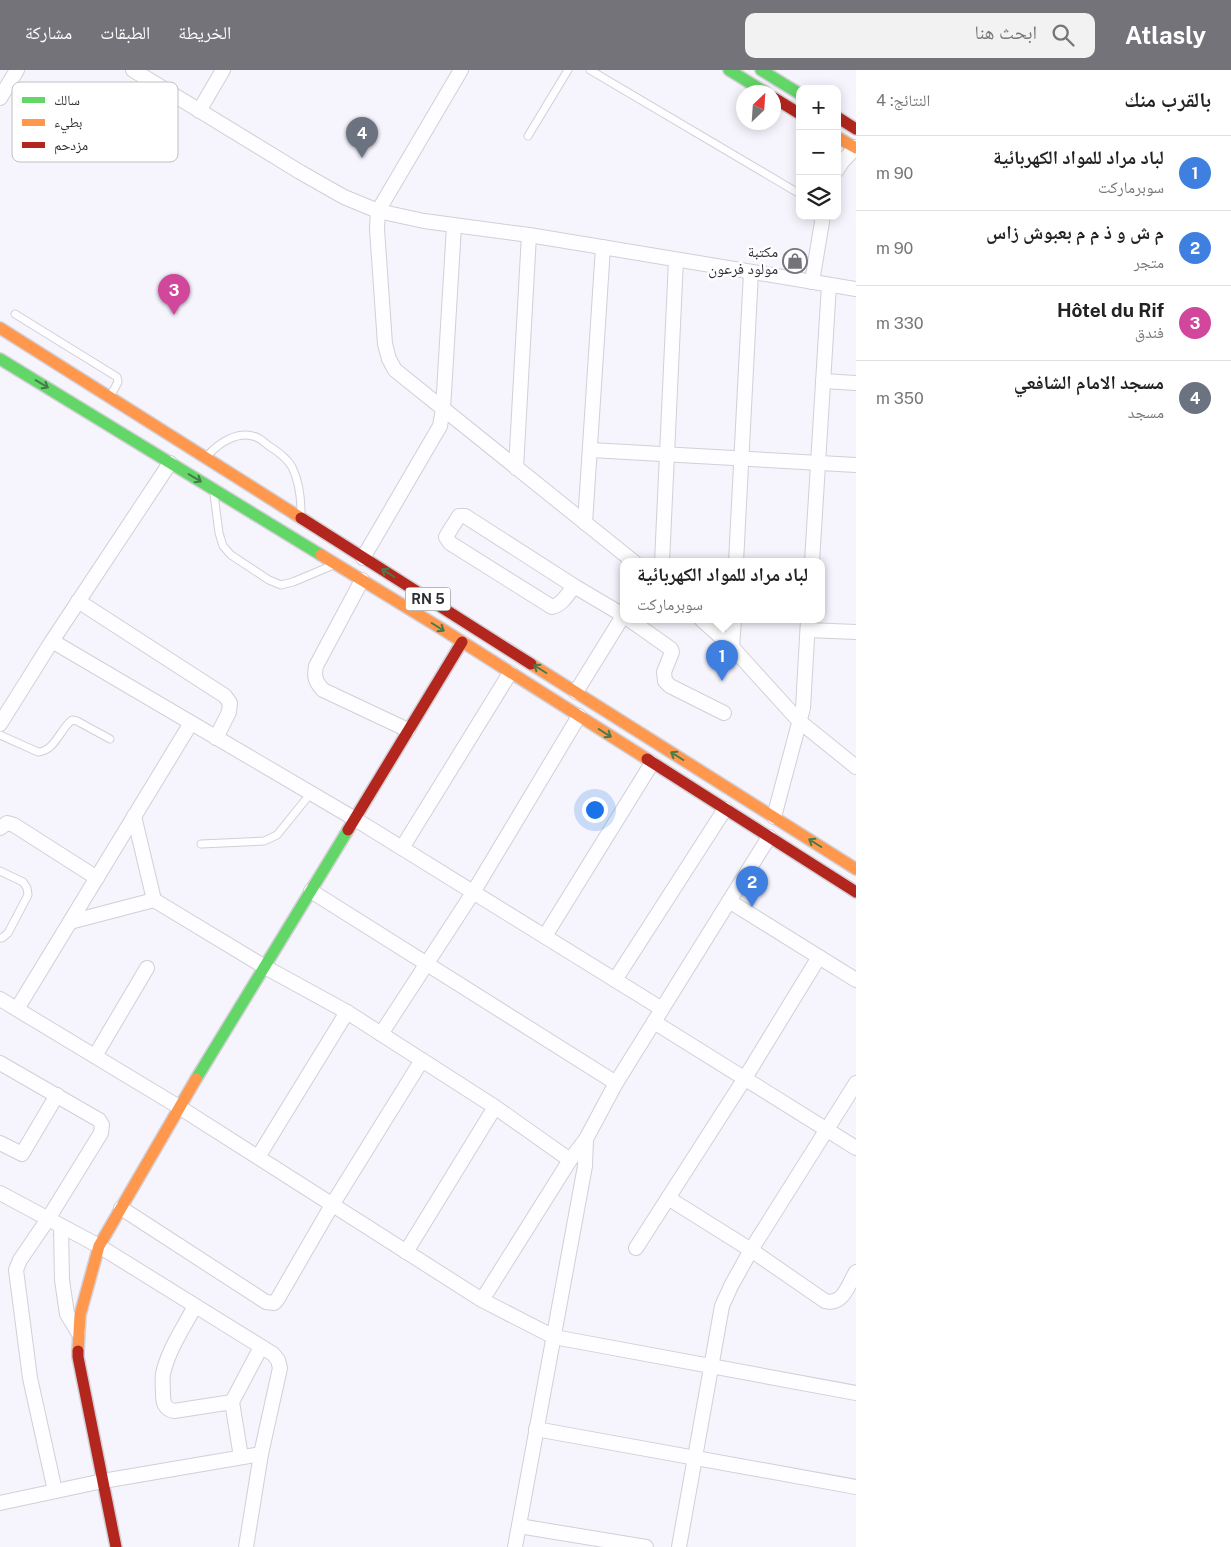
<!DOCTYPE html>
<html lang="ar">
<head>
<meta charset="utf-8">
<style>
  body { margin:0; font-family:"Public Sans","Noto Naskh Arabic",sans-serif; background:#f2f2f2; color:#222; direction:rtl }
  .controls { position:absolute; right:15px; top:15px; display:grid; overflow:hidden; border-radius:10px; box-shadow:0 2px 12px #0003 }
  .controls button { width:45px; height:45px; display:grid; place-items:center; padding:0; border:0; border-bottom:1px solid #e0e0e0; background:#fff; color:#222; font:25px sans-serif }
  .compass { position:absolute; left:736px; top:15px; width:45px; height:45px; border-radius:50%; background:#fff; box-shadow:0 2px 12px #0003; rotate:25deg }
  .you { position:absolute; left:594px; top:739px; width:18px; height:18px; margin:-12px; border:4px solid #fff; border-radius:50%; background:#1a73e8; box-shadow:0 0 0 8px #1a73e833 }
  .badge { display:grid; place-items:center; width:32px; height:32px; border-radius:50%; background:#75737a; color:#fff; font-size:16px; font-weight:700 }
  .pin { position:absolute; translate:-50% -41px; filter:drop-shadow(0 1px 2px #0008) }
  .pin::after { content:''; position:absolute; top:26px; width:18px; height:15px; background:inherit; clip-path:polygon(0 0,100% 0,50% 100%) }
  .popup { position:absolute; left:620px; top:488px; width:205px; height:65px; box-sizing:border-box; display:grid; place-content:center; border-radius:10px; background:#fff; filter:drop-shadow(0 1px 4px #0005); font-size:16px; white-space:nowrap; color:#767676 }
  .popup b { font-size:19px; color:#222 }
  .popup::after { content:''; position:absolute; left:50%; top:100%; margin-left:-10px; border:10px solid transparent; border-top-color:#fff }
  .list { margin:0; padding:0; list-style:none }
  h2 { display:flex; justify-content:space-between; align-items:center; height:65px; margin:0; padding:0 20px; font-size:21px }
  h2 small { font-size:16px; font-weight:400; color:#767676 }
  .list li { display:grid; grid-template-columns:32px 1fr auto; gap:15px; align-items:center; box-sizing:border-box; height:75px; padding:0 20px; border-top:1px solid #e0e0e0 }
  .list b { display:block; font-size:19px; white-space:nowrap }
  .list p { margin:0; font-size:16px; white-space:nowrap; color:#767676 }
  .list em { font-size:16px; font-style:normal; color:#767676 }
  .icon { flex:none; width:28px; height:28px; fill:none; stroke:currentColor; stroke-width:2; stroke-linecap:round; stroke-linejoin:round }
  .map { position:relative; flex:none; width:856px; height:1477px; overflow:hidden; direction:ltr }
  header { display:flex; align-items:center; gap:30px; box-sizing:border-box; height:70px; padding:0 25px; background:#75737a; color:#fff }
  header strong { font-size:24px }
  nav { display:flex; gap:28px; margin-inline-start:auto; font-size:18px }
  .search { width:350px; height:45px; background:#f2f2f2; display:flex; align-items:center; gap:12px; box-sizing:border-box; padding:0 18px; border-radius:10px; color:#767676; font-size:19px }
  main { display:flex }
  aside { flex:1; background:#fff }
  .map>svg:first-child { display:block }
</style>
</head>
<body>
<header>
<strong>Atlasly</strong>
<div class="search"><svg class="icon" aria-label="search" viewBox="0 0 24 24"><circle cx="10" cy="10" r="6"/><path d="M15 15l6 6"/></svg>ابحث هنا</div>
<nav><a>الخريطة</a><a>الطبقات</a><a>مشاركة</a></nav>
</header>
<main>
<aside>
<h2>بالقرب منك<small>النتائج: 4</small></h2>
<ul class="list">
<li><span class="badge" style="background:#3f7fe0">1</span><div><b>لباد مراد للمواد الكهربائية</b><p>سوبرماركت</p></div><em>90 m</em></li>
<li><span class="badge" style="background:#3f7fe0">2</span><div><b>م ش و ذ م م بعبوش زاس</b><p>متجر</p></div><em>90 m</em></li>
<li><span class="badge" style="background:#d1479c">3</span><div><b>Hôtel du Rif</b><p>فندق</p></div><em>330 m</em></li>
<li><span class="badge" style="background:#6b7280">4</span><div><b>مسجد الامام الشافعي</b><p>مسجد</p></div><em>350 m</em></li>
</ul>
</aside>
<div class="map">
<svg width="856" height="1477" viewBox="0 0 856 1477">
  <rect width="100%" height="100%" fill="#f6f4fc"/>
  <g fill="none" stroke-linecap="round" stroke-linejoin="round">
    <defs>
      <g id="lane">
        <polyline points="590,0 800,124"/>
        <polyline points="528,66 568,0"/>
        <polyline points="15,244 117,307 118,312 111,325"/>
        <path d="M208,385c11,-12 30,-25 48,-18 5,2 9,6 13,9 8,5 18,12 23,21 7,14 9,30 9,46"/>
        <polyline points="214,424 219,463 223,476 231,485 269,510 281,515 293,512 331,496"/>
        <path d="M0,665l38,17c17,-1 22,-23 34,-32l5,1 33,18"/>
        <polyline points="201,774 264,771 277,765 311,723"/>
        <polyline points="0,801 23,812 27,818 28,825 8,863 2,868 0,868"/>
      </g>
      <g id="street">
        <polyline points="133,0 300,102 344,127 378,141 424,151 529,165 856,219"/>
        <polyline points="461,0 378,141 377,159 385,274 389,289 395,300 634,492"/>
        <polyline points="0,28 17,0"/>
        <polyline points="199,41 223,0"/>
        <polyline points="837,100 842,92 856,77"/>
        <polyline points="812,212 823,146"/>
        <polyline points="823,311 856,313"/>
        <polyline points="591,380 856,395"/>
        <polyline points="516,398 529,165"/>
        <polyline points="585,453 603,177"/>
        <polyline points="363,488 440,356 443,339 454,156"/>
        <polyline points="662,492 676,190"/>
        <polyline points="736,492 751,202"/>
        <polyline points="812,492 829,215"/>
        <path d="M362,510l-46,86c-2,11 -1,15 7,24l85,40"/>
        <path d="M574,516c-6,8 -12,19 -22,21l-102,-64 -4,-6 1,-2 12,-19h6l109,70 49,29"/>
        <polyline points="78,531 225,626 230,633 229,642 216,668"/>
        <polyline points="630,550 671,579 672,582 664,602 665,611 670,616 724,643"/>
        <polyline points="702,550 732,577 799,651 856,697"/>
        <polyline points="808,560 856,562"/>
        <polyline points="52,571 355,749 662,939"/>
        <polyline points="732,577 734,550"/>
        <polyline points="576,622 623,546"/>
        <polyline points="0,654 52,571 170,393"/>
        <polyline points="774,747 803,638 808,550"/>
        <polyline points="0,758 7,753 14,755 97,808"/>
        <polyline points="402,778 510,603"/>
        <polyline points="311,821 616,1013"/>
        <polyline points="154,830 265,897 347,942 495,1037 570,1090"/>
        <polyline points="729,831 856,910"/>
        <polyline points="70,852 154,830 134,746"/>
        <polyline points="545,866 652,693"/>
        <polyline points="615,910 725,739"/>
        <polyline points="0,929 179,1037 482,1230 554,1267 856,1323"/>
        <polyline points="17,939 191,653"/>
        <polyline points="654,952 856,1078"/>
        <polyline points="381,964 474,821 579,646"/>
        <polyline points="95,986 147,898"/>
        <polyline points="0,993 99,1050 102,1055 101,1063 48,1149 20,1190 16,1200 30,1308 55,1421"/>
        <polyline points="0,1073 22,1084 57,1025"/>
        <polyline points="258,1087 347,942"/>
        <polyline points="0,1123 99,1176 273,1284 278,1290 280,1298 261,1384 246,1477"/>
        <path d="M668,1128l83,52 74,51c18,5 23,-16 31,-29"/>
        <polyline points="121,1138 266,1232 274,1233 277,1230 332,1135 422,990"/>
        <polyline points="61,1156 62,1210 67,1244 78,1262"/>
        <polyline points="636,1178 745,1008 819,887"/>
        <polyline points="406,1182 495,1037"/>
        <polyline points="482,1230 570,1090 586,1069 616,1013 769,767"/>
        <path d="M195,1236c-11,21 -27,44 -32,68 -1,6 0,13 0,19 0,9 1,16 11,18l58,-9"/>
        <polyline points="536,1359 856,1417"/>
        <polyline points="241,1387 232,1332 261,1277"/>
        <polyline points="0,1433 103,1411 261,1384"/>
        <polyline points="519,1456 646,1477"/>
        <polyline points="515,1477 585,1096 586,1069"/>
        <polyline points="679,1477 722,1236 731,1216 751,1180 856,1013"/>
      </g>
      <g id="fast">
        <polyline points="729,0 765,22"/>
        <polyline points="761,0 800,24"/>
        <polyline points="0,289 321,485"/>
        <polyline points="196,1009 348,760"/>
      </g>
      <g id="slow">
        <polyline points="837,67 856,78"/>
        <polyline points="0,258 301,448"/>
        <polyline points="321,485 442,559 647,689"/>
        <polyline points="531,594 856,799"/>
        <polyline points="78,1281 80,1245 99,1176 196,1009"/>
      </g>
      <g id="jam">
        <polyline points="774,28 800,44"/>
        <polyline points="837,47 856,59"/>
        <polyline points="301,448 531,594"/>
        <polyline points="647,689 856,822"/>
        <polyline points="348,760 462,572"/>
        <polyline points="78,1281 78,1287 116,1477"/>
      </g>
    </defs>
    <use href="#lane" stroke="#d2d0d6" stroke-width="9"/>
    <use href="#street" stroke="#d2d0d6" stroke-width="16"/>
    <use href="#fast" stroke="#d2d0d6" stroke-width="14"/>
    <use href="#slow" stroke="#d2d0d6" stroke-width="14"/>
    <use href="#jam" stroke="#d2d0d6" stroke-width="14"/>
    <use href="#lane" stroke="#fefdff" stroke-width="7"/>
    <use href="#street" stroke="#fefdff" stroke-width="14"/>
    <use href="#fast" stroke="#63d668" stroke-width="11"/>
    <use href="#slow" stroke="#ff974d" stroke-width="11"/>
    <use href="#jam" stroke="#b3261e" stroke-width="11"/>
  </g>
  <defs><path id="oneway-shaft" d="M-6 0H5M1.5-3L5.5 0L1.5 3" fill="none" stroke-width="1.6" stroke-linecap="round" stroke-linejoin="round" transform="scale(1.25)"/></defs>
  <g stroke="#477a4b">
    <use href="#oneway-shaft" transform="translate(42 314) rotate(31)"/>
    <use href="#oneway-shaft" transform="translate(195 408) rotate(31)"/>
    <use href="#oneway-shaft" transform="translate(388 503) rotate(-148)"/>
    <use href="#oneway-shaft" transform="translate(438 557) rotate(32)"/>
    <use href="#oneway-shaft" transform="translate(540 599) rotate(-148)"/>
    <use href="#oneway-shaft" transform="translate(605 663) rotate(32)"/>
    <use href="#oneway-shaft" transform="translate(677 686) rotate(-148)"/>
    <use href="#oneway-shaft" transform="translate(815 773) rotate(-148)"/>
  </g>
  <defs>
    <symbol id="shop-ring" viewBox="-11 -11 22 22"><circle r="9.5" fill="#fff" stroke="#75737a" stroke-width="1.5"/><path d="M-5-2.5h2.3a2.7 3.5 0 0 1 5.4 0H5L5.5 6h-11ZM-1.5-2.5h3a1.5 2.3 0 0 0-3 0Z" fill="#75737a"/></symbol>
  </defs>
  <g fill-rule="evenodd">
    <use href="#shop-ring" x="781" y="177" width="28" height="28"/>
  </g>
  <g text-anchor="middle" stroke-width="5" stroke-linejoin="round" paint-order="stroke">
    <rect fill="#fff" stroke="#6e6d71" stroke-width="1" x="405.5" y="517.5" width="45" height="23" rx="4"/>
    <g font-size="14" font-weight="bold" fill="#302e34">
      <text x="428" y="534">RN 5</text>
    </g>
    <g font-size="15" fill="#302e34" stroke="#fff" text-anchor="end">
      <text x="778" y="187">مكتبة<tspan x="778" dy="17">مولود فرعون</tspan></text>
    </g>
  </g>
  <rect x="12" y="12" width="166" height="80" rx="8" fill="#fff" stroke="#c1c0c2" stroke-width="1"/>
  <rect x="22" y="27" width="23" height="6" fill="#63d668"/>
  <rect x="22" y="49" width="23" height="7" fill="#ff974d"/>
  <rect x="22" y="72" width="23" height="6" fill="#b3261e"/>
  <g font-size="14" fill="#302e34">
    <text x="54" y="35">سالك</text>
    <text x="54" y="57">بطيء</text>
    <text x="54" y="80">مزدحم</text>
  </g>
</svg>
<div class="controls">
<button>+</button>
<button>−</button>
<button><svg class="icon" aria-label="layers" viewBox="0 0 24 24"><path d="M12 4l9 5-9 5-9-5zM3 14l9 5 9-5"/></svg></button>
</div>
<svg class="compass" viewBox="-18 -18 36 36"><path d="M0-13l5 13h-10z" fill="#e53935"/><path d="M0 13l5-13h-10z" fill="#767676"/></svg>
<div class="you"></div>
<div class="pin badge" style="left:722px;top:611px;background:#3f7fe0">1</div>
<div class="popup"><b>لباد مراد للمواد الكهربائية</b>سوبرماركت</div>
<div class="pin badge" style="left:752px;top:837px;background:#3f7fe0">2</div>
<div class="pin badge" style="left:174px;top:245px;background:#d1479c">3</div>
<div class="pin badge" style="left:362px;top:88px;background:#6b7280">4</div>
</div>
</main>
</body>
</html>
